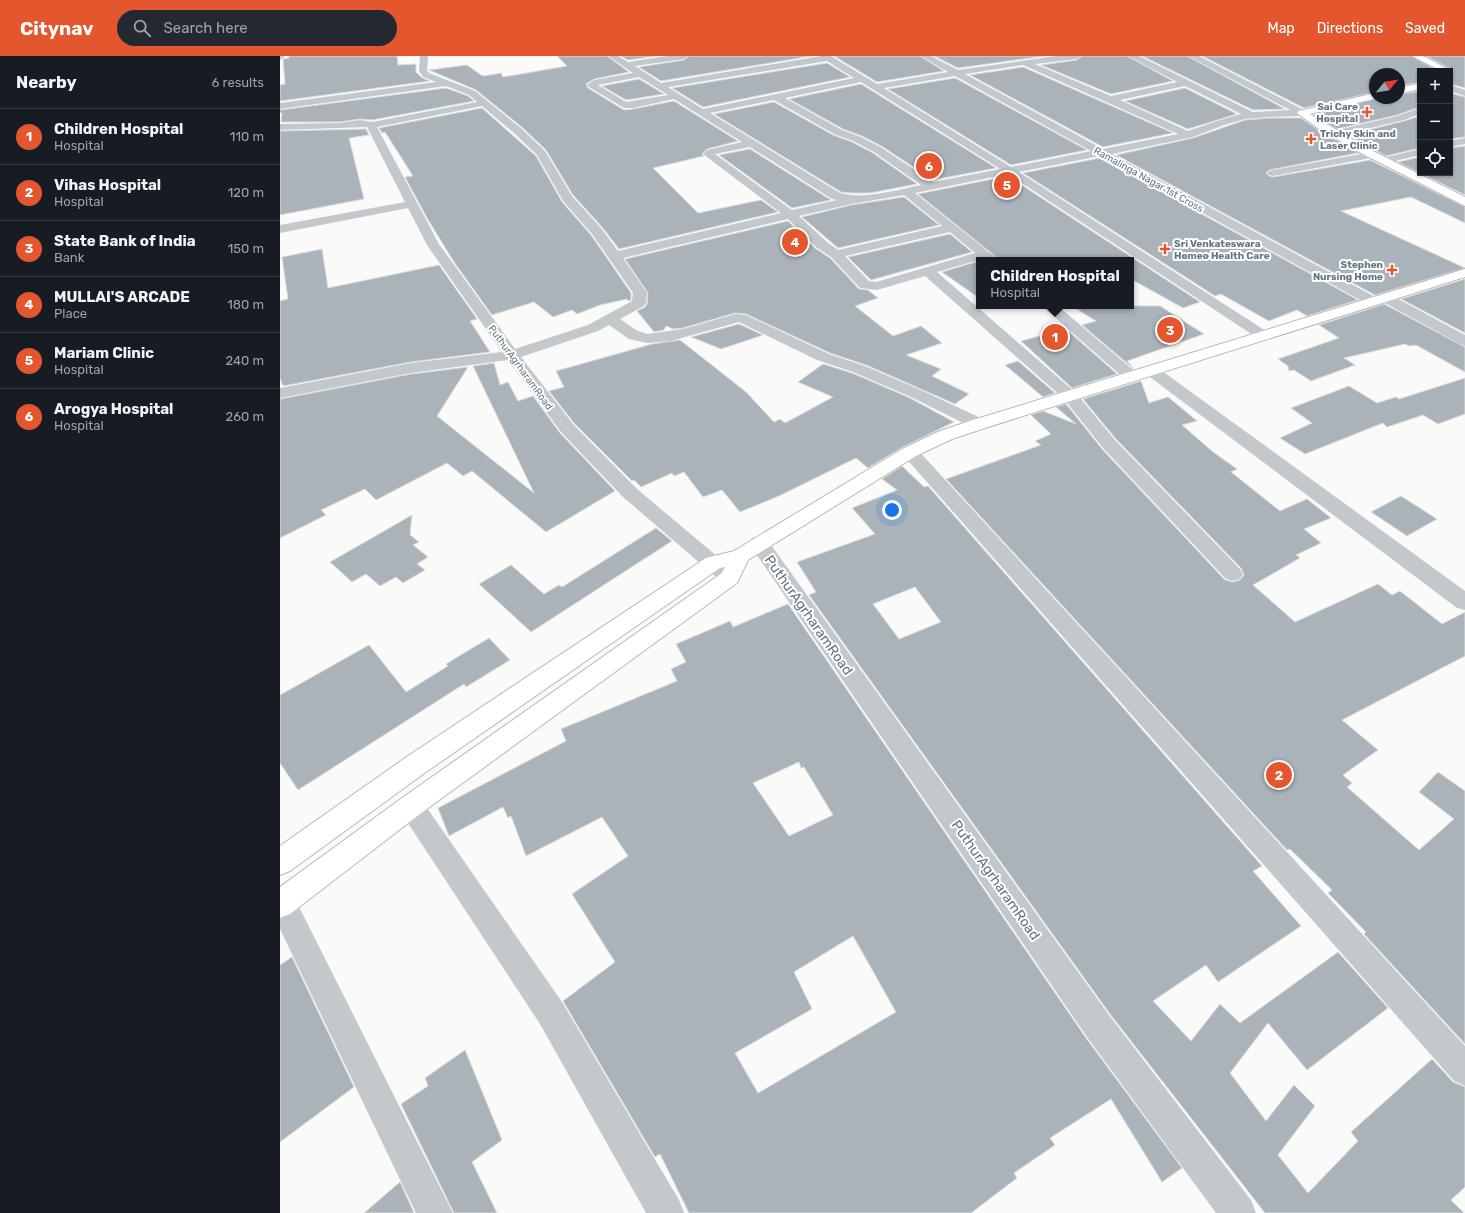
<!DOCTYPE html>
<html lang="en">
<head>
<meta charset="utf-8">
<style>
  body { margin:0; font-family:Rubik,sans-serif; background:#242831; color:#f1f3f6 }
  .controls { position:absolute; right:12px; top:12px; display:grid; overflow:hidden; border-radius:0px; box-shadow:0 1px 3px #0004 }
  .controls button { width:36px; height:36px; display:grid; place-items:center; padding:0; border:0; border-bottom:1px solid #363941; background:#171b24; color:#f1f3f6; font:20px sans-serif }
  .compass { position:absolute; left:1089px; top:12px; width:36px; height:36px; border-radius:50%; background:#171b24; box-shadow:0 1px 3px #0004; rotate:60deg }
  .you { position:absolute; left:612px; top:454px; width:14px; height:14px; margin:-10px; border:3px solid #fff; border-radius:50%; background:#1a73e8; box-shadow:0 0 0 6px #1a73e833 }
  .badge { display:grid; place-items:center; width:26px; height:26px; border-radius:50%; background:#e4572e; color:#fff; font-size:13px; font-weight:700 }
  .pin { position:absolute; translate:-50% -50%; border:2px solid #fff; box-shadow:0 1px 4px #0006 }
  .popup { position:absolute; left:696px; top:201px; width:158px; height:52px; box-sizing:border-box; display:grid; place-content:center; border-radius:0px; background:#171b24; filter:drop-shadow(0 1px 3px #0005); font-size:13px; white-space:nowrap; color:#9ea1a6 }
  .popup b { font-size:15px; color:#f1f3f6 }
  .popup::after { content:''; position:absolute; left:50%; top:100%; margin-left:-8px; border:8px solid transparent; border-top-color:#171b24 }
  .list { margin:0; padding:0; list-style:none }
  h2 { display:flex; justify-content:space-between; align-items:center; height:52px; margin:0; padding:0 16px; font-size:17px }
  h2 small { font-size:13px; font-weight:400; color:#9ea1a6 }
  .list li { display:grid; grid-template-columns:26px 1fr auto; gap:12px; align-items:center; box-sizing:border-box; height:56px; padding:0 16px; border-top:1px solid #363941 }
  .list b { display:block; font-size:15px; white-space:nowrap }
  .list p { margin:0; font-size:13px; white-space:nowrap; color:#9ea1a6 }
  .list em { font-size:13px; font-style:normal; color:#9ea1a6 }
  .icon { flex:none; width:22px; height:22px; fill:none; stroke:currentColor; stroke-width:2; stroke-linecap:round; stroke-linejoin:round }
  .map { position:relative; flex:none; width:1185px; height:1157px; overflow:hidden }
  header { display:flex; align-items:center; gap:24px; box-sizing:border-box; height:56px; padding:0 20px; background:#e4572e; color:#fff }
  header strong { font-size:19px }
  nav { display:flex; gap:22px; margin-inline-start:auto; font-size:14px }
  .search { width:280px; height:36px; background:#242831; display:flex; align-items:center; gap:10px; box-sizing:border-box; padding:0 14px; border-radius:22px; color:#9ea1a6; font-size:15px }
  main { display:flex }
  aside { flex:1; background:#171b24 }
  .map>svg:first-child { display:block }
</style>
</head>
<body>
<header>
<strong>Citynav</strong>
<div class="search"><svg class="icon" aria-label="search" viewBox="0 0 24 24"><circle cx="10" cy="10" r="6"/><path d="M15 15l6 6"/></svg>Search here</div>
<nav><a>Map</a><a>Directions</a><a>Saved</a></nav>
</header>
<main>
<aside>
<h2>Nearby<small>6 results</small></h2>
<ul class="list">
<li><span class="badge">1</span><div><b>Children Hospital</b><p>Hospital</p></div><em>110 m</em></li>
<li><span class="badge">2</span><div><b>Vihas Hospital</b><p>Hospital</p></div><em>120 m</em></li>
<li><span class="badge">3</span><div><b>State Bank of India</b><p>Bank</p></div><em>150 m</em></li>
<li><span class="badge">4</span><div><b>MULLAI'S ARCADE</b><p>Place</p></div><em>180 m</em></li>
<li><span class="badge">5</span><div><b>Mariam Clinic</b><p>Hospital</p></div><em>240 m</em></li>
<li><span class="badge">6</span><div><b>Arogya Hospital</b><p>Hospital</p></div><em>260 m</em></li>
</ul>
</aside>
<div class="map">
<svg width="1185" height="1157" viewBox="0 0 1185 1157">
  <rect width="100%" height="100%" fill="#fafaf8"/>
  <g fill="#aab3b9" stroke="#dcdcda" fill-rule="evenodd">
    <polygon points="9,0 117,0 118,9 136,8 136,16 142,22 150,25 0,45 0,29 5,28 3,3 9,2"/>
    <polygon points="277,0 327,0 349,16 314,23 306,28 308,32 344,54 353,53 394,45 458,85 427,93 422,98 424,100 373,112 418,157 481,144 498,156 339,193 322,171 293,139 266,94 243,72 196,34 149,14 187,9 201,19 205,20 221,17 223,21 287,10"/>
    <polygon points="341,0 377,0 348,4"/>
    <polygon points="409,0 532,0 381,25 359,11 404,4"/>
    <polygon points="554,0 640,0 664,15 597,26"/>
    <polygon points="654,0 765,0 678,12"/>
    <polygon points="802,0 847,0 893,25 831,38 761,9 797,4"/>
    <polygon points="862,0 907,0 1005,53 973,54"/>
    <polygon points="922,0 1131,0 1158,15 1140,15 1140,26 1119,30 1119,18 1095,18 1095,36 1024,52"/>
    <polygon points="1146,0 1185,0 1185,32 1170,28 1170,18 1173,16 1173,14"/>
    <polygon points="547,7 570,21 423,51 392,32"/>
    <polygon points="743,11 893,77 823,91 690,19"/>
    <polygon points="675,22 807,94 731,109 608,33"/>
    <polygon points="359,23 384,38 346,44 322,30"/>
    <polygon points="581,28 705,105 716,112 653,124 603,91 582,80 563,73 509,43"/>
    <polygon points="166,32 188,40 194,45 92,64 80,63 60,66 1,66 2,57 0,57 0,54"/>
    <polygon points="905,32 957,58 908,73 845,45"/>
    <polygon points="1140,35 1140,51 1117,59 1057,73 1034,59 1099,42 1119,42 1119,39"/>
    <polygon points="1170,37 1185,41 1185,81 1170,83"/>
    <polygon points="494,46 553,79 572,86 593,97 637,128 590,137 570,137 561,136 434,58"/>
    <polygon points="202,52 256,100 282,146 311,179 351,237 351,244 348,245 347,243 320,249 297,258 292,254 273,261 254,246 212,259 174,206 147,162 125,121 133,120 105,76 102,77 99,72"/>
    <polygon points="1140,60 1140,92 1106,100 1068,79 1124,65"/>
    <polygon points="989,62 1021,62 1037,73 1078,97 989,114 986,117 989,120 993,121 1090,104 1185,151 1185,167 1131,141 1061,155 1185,212 1095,239 836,99 913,82 965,64"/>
    <polygon points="86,73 89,79 69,82 84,143 0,159 0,75"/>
    <polygon points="1185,90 1185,139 1140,117 1170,117 1170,92"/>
    <polygon points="470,93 551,144 512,152 439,99"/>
    <polygon points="1140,101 1140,117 1118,106"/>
    <polygon points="820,102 1078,244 1027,260 1017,254 989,265 941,238 935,240 743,117"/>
    <polygon points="728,120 920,246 903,252 851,223 851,204 720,204 638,138"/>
    <polygon points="624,141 659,169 558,192 522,161 571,149"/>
    <polygon points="508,165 535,192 550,202 579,233 588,234 598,242 575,250 613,280 641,270 662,287 626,299 661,313 652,320 689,338 675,348 586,309 550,297 466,258 455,257 403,272 393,273 386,270 384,274 374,276 357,255 365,251 367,248 368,237 345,203"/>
    <polygon points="670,178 692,196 591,224 568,201"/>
    <polygon points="42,193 48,232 159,209 197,263 190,265 210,296 131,306 3,330 0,322 0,245 8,243 2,201"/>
    <polygon points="699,205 699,242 662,216"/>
    <polygon points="1185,223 1185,277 1121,243"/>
    <polygon points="1104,248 1185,291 1185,316 1136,289 1129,290 1125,288 1064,302 1075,309 1031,325 1014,314 1009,315 1008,310 998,303 1059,282 1039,269"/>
    <polygon points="792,250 880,250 924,278 847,305 854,313 802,269 816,265"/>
    <polygon points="459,268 483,279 441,293 411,281"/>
    <polygon points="785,273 786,273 837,318 792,332 741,285"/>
    <polygon points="400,284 466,336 494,366 500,363 505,367 553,341 518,326 543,308 572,317 630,342 674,366 623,391 588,412 576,402 499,440 460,456 442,434 423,441 404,416 394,420 392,417 361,431 354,424 352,425 294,367 269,335 284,331 276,315 372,288"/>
    <polygon points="738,305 775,337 763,341 725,309"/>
    <polygon points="214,307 220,329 228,326 238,345 253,340 280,377 335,435 266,476 192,415 183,420 167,407 96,444 85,433 41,454 46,459 0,482 0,343 131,318 188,311 157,360 254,437 193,310"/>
    <polygon points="1185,322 1185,358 1158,368 1143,359 1107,371 1103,367 1025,398 1000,382 1032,367 1011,352 1069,330 1097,347 1116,341 1119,343"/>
    <polygon points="861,325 869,347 888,341 917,365 902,369 933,396 957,413 951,416 1000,455 1027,443 1051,462 1024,473 1041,487 1016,499 1020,502 973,529 1015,566 1098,528 1112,539 1120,535 1162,568 1185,556 1185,600 1062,664 1098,694 1063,719 1072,727 1067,731 1139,794 1174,763 1139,736 1158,716 1185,735 1185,988 1084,878 1086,876 1048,837 1052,834 1010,793 1007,794 666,423 761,389 755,385 771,378 751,359 763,355 796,368 776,351 786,348 822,393 945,524 953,526 960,524 964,519 961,512 836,383 803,343"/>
    <path d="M622,410l22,21 4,-1 334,380 -9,5 48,55 -83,56 -12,-17 -53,36 38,40 29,-37 20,19 98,-71 50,56 -81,62 -39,-47 -38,50 36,48 28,-36 21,21 -37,49 30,38 50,-52 -7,-9 81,-73 21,23 12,5v100l-14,13 13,13h-199l-155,-199 -301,-419 7,-3 -19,-30 78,-28 -23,-26 45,-18 -15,-11zM635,531l26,35 -42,17 -26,-35z"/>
    <polygon points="1121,440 1157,463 1127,480 1091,456"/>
    <polygon points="132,459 130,479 139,486 133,489 148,501 137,508 145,514 123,527 116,521 100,530 86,518 72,526 50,506"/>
    <polygon points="376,472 392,485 251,576 199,528 231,509 264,538 279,529 282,531"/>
    <path d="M508,548l298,434 96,130 -20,14 -51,-83 -61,39 5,7 -41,28 3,5 -46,35h-282l-29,-59 -5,3 -92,-156 52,-39 -43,-68 56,-38 -26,-39 -76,39 -15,-40 -3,2 -5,-11 -54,29 -11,-28 128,-67 -5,-12 116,-48 -6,-12 15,-7 -10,-18 54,-23 3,6zM519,706l2,6 3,-1 29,48 -44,21 -36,-53zM573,880l43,76 -138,81 -23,-40 77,-44 -18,-37z"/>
    <polygon points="209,582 230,604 186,631 184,628 18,734 0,707 0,639 89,589 126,636 168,610 166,608"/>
    <polygon points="12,901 74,1031 0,1086 0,909"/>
    <polygon points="185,994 222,1084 192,1106 217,1157 174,1157 121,1048 148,1030 145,1022"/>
    <polygon points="120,1126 134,1157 84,1157"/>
  </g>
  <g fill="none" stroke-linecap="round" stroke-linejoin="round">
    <defs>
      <g id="major">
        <polygon points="1132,0 1143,0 1172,15 1170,17 1170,15 1161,15"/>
        <polygon points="1140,27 1140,33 1119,38 1119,32"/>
        <polygon points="1095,37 1095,42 1098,42 1030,58 1085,91 1185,141 1185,150 1077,95 1038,72 1017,57 1019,55"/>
        <polygon points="1185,213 1185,221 705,372 672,383 636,400 468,504 457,527 140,758 10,858 0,862 0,831 122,742 442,517 445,511 440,512 146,716 10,815 0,819 0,790 128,700 426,502 454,495 624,392 660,375 693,364"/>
      </g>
    </defs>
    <use href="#major" stroke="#b5babe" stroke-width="2"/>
    <g fill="#c3c8cc" fill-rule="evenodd">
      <polygon points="0,0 4,0 4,1 0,4"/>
      <path d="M140,0h8l-1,15 2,2 46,18 47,38 23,22 27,45 29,32 17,23 163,-38 -78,-59 4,-4 35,-8 -68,-43 -41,9h-9l-35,-21 -2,-2 7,-5 39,-7 -25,-17h10l10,6 39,-6h21l-4,3 -49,7 26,17 160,-27h10l46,28 71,-12 -27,-16h10l27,14 98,-14h25l-4,3 -42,5 76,32 66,-14 -49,-26h11l114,56 37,-2 -102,-54h11l103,53 5,4 -5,3 -33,1 -24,2 -21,6 -31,12 -81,17 267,145 2,3 -2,3 -5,1 -5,-1 -269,-149 -81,16 250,161 3,3 -3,3 -5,2 -5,-2 -251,-165 -93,19 84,67 -17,-1 -45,13 139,121 39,47 125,129 3,5 -3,5 -7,2 -7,-2 -123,-131 -39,-49 -139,-123 -48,14 -17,-2 -29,-31 -15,-10 -28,-28 -165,39 24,35 -1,10 -2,3 -24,13 16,11 11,4 36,-5 52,-15 11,1 83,39 36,12 58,25 62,29 3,4 -3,4 -6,1 -6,-1 -62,-31 -58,-25 -36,-12 -78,-38 -68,19 -24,2 -18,-4 -20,-14 -11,6 -77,26 52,67 64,65 100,84 3,5 -3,5 -7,2 -7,-2 -100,-86 -62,-65 -53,-72 -97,13 -131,25v-10l131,-25 91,-11 -75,-107 -19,-37 -128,25v-8l125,-23 -38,-75 -87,3v-6l60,-1 20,-3 12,2 105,-20 -8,-7 -23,-9 -166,23v-6l156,-21 -13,-5 -4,-6zM547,5l27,17 -151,31 -35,-22zM743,9l155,69 -75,15 -138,-75zM675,20l136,75 -80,16 -127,-79zM359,21l29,18 -42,7 -28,-17zM581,26l125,78 14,9 -67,13 -51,-34 -21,-11 -19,-7 -57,-32zM905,30l56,28 -24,7 -29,10 -68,-31zM494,44l60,34 19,7 21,11 47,33c-26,5 -55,15 -81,8l-130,-80zM202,50l32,27 23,22 26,46 29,33 41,59 -1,8 -44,24 -73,24 -76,-105 -62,-117zM470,91l82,52 5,1 -45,10 -77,-56zM624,139l38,31 -104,24 -12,-9 -27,-25 52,-12zM670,176l25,21 -99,29 -7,-1 -24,-25z"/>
      <polygon points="1170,29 1185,34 1185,40 1170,35"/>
      <polygon points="1140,52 1140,58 1124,64 1053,81 1048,78 1049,76 1117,60"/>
      <polygon points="1185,82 1185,88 1170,91 1170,85"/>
      <polygon points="1140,93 1140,99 1103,108 1097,105 1099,103"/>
      <polygon points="1092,96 1097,99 1096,101 993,120 989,119 987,117 989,115 993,114"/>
      <polygon points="1106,238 1111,239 1185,279 1185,290 1180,288 1101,245 1099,242 1101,239"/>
      <polygon points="762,250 778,250 858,318 860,321 858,324 852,326 846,324"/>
      <polygon points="872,310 878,312 1185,535 1185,554 1177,552 866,318 864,315 866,312"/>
      <polygon points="630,391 636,392 1185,990 1185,1030 1174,1025 624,400 621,396 624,392"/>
      <polygon points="479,480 486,482 829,959 971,1144 976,1157 936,1157 807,981 472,492 469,487 472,482"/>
      <polygon points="131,738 140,742 282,946 399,1144 404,1157 366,1157 260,968 122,758 118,750 122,742"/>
      <polygon points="2,833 12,837 173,1157 136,1157 0,873 0,834"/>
    </g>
    <use href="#major" fill="#fff" fill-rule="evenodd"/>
  </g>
  <g fill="#e4572e" stroke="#fff" stroke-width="1.5">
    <path d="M1085 50h4v4h4v4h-4v4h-4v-4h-4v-4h4z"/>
    <path d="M1029 77h4v4h4v4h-4v4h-4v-4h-4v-4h4z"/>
    <path d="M883 187h4v4h4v4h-4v4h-4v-4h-4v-4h4z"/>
    <path d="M1110 208h4v4h4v4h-4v4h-4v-4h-4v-4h4z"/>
  </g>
  <g text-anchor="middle" stroke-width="4" stroke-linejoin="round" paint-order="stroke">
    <g font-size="10" font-weight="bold" fill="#657683" stroke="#fff" text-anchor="end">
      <text x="1078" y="54">Sai Care<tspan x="1078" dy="12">Hospital</tspan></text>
      <text x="1040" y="81" text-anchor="start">Trichy Skin and<tspan x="1040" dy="12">Laser Clinic</tspan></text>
      <text x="894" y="191" text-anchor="start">Sri Venkateswara<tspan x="894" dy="12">Homeo Health Care</tspan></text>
      <text x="1103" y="212">Stephen<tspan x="1103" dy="12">Nursing Home</tspan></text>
    </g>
    <g font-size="10" fill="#657683" stroke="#fff">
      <text transform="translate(869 123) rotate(29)" y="4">Ramalinga Nagar 1st Cross</text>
      <text transform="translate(241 311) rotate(54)" y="4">PuthurAgrharamRoad</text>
    </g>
    <g font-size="14" fill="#657683" stroke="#fff">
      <text transform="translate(529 559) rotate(55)" y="5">PuthurAgrharamRoad</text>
      <text transform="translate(716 824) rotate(55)" y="5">PuthurAgrharamRoad</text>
    </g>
  </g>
</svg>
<div class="controls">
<button>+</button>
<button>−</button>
<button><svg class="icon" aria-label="locate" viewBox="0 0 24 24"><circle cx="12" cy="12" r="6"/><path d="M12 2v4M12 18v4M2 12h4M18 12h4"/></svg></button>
</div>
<svg class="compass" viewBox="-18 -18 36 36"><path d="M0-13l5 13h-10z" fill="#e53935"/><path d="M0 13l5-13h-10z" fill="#9ea1a6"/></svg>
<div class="you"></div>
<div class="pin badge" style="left:775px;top:281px">1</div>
<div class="popup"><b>Children Hospital</b>Hospital</div>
<div class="pin badge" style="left:999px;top:719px">2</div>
<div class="pin badge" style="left:890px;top:274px">3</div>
<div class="pin badge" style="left:515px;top:186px">4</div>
<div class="pin badge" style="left:727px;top:129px">5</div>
<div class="pin badge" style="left:649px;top:110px">6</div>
</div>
</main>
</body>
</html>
